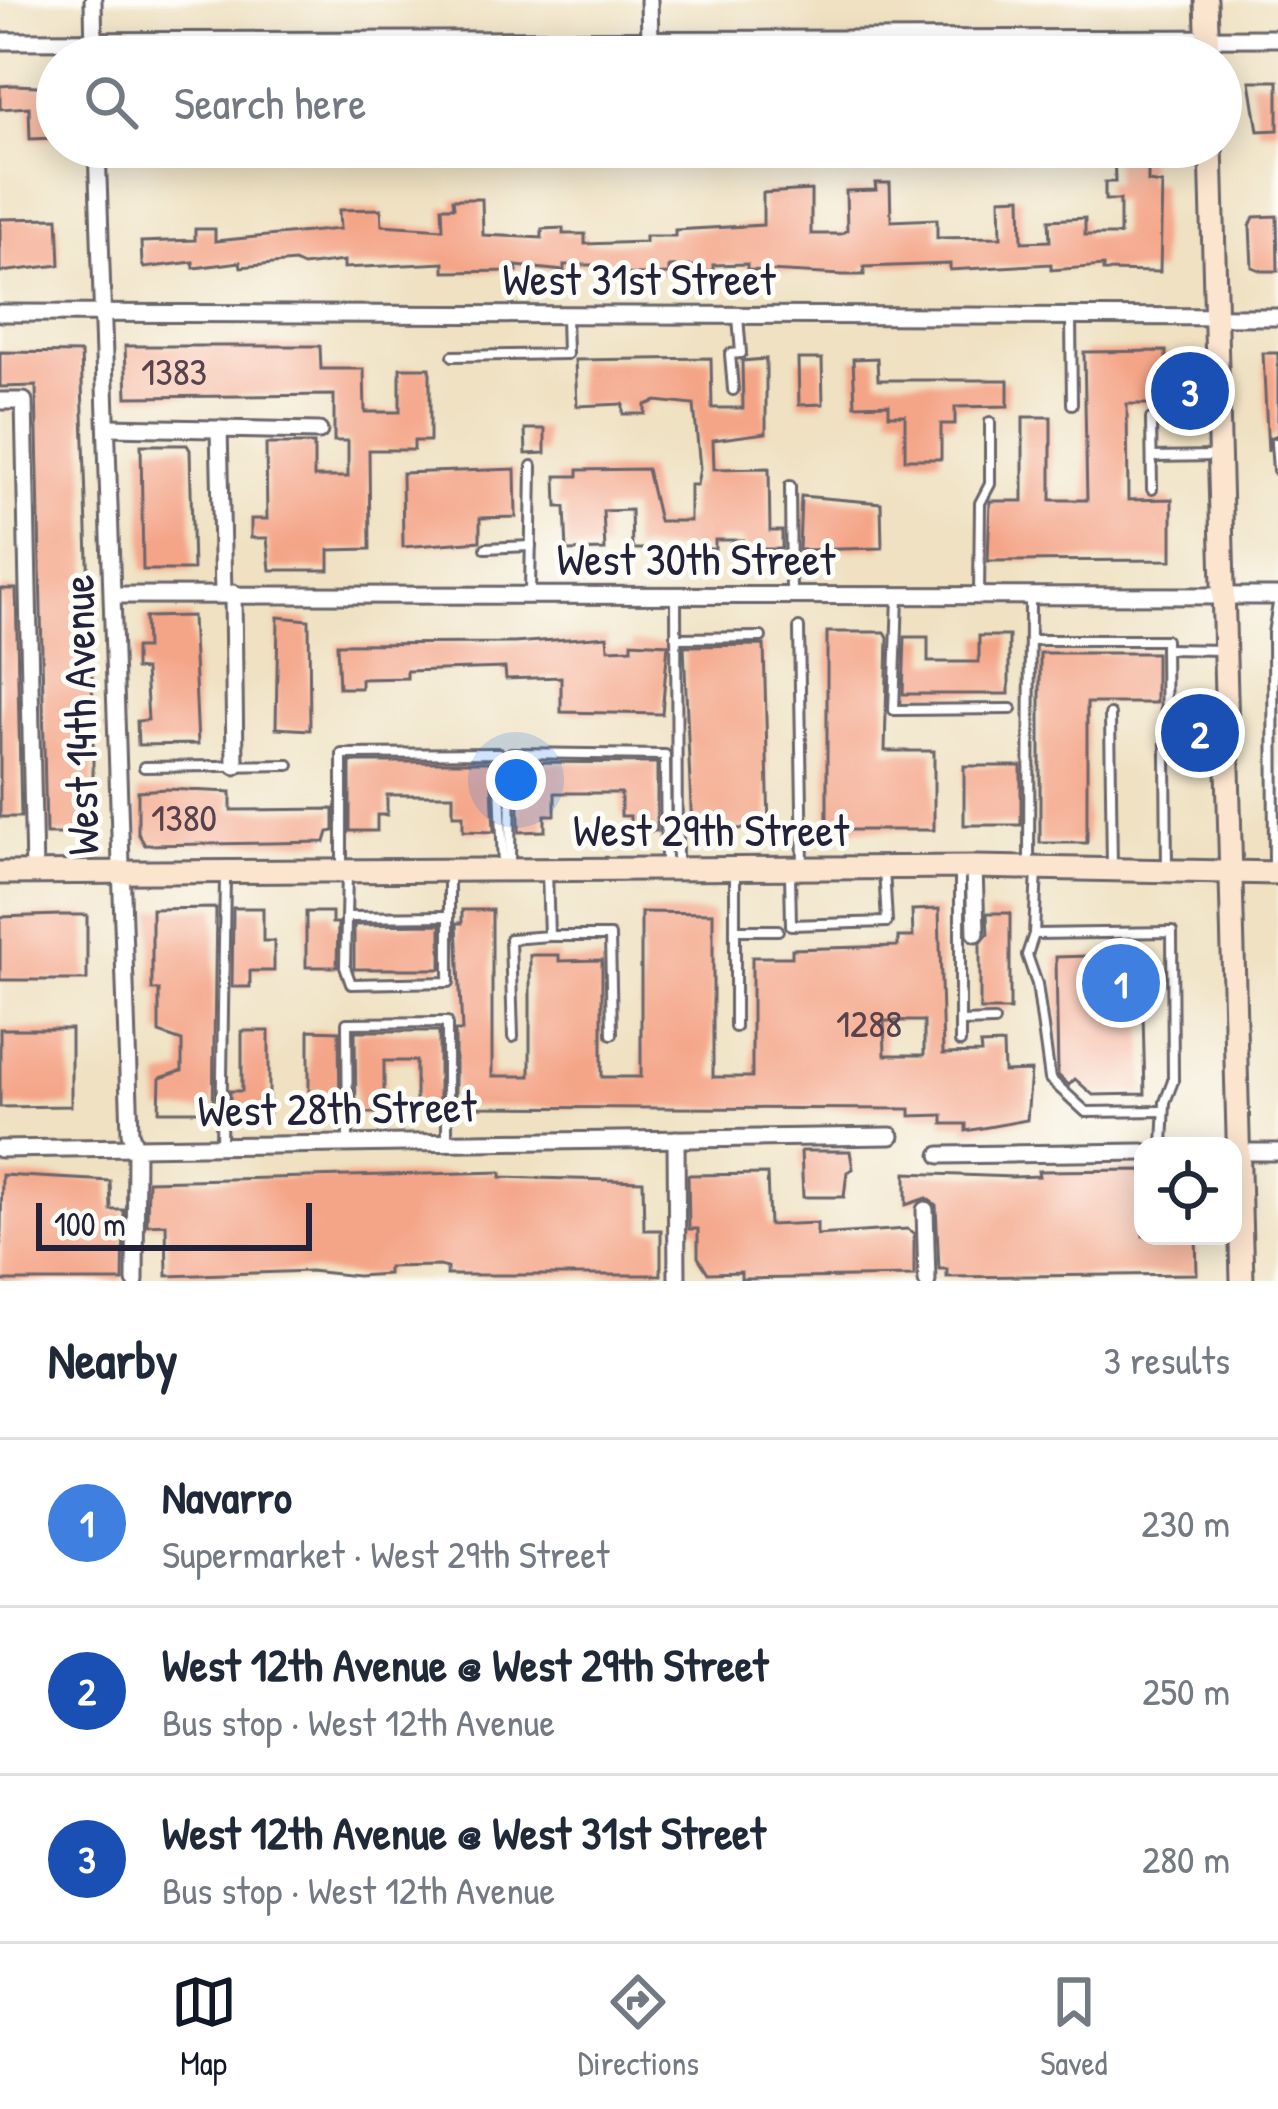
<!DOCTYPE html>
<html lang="en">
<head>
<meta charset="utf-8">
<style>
  body { margin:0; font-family:"Patrick Hand",sans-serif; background:#f6f6f7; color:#1f2937 }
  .controls { position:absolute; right:36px; bottom:36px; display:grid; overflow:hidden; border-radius:24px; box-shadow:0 6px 30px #0003 }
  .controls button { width:108px; height:108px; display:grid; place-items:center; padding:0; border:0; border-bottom:3px solid #e0e1e3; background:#fff; color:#1f2937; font:60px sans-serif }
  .scale { position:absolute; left:36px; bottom:30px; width:276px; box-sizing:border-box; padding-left:12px; border:6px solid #22223b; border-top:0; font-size:33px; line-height:42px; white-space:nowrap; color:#22223b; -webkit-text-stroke:9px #fdfcf7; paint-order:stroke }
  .you { position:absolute; left:516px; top:780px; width:42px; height:42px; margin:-30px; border:9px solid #fff; border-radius:50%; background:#1a73e8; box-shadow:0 0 0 18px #1a73e833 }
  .badge { display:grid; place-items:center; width:78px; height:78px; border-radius:50%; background:#111827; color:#fff; font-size:39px; font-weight:700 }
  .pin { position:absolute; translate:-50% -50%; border:6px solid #fff; box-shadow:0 3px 12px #0006 }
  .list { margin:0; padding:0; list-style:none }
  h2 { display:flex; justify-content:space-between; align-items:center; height:156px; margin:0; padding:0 48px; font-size:51px }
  h2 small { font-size:39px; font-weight:400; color:#747a83 }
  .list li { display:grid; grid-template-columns:78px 1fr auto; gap:36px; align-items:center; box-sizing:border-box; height:168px; padding:0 48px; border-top:3px solid #e0e1e3 }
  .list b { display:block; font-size:45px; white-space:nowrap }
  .list p { margin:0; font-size:39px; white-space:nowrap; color:#747a83 }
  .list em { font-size:39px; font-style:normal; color:#747a83 }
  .icon { flex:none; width:66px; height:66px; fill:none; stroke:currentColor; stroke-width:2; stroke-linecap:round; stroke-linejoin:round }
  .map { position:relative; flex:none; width:1278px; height:1281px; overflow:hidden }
  .search { position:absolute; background:#fff; box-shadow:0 6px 30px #0003; left:36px; right:36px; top:36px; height:132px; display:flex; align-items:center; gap:30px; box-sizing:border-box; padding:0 42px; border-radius:66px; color:#747a83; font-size:45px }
  .sheet { height:660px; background:#fff }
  nav { display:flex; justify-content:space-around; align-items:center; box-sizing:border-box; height:168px; border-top:3px solid #e0e1e3; background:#fff; font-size:33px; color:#747a83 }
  nav a { display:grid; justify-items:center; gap:6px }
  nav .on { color:#111827 }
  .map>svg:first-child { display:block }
</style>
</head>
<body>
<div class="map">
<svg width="1278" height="1281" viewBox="0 0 1278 1281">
  <rect width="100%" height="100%" fill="#fdfcf7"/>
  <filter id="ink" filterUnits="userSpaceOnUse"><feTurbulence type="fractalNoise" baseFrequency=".00833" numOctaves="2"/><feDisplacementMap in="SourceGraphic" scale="24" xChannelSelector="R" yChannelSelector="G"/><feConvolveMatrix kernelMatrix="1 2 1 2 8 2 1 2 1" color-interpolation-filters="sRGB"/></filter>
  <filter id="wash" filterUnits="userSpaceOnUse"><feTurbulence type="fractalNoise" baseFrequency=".004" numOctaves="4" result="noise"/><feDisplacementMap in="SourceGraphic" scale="48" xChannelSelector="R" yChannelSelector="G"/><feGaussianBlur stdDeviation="2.7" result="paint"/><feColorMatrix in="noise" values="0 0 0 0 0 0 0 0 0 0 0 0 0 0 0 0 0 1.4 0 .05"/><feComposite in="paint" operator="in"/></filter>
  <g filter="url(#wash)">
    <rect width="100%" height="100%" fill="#efe1c1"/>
    <g id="blocks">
      <g fill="#f4a588" fill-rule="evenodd">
        <polygon points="1250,81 1278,81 1278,130 1258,131"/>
        <polygon points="15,85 57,87 57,138 30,139 29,107 0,109 0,86"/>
        <polygon points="1114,147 1148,147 1148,182 1162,184 1160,272 1103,271 1103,266 1051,270 1051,264 950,270 950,264 864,267 864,275 842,275 747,270 747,264 713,265 713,271 706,272 698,272 698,266 669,267 669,274 646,275 595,273 595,265 564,265 564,271 516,266 517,271 444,272 444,263 344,268 344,261 303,266 294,262 241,267 240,262 194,268 193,262 144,268 142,264 141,242 195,240 195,229 215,229 215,241 340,229 339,210 381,209 382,225 443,229 442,207 454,207 453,199 482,199 483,235 542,238 542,229 563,228 563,234 585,234 585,244 645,242 645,236 675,236 675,230 763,225 763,193 811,190 811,234 841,234 847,230 846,191 876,190 875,183 890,183 891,221 937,219 937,238 1001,237 1000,198 1021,197 1022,242 1050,241 1049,220 1085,218 1085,235 1120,235 1120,200 1105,200 1105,182 1115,182"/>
        <polygon points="1277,216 1278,271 1262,271 1252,267 1250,226 1254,217"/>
        <polygon points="58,218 60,265 0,272 0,219"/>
        <polygon points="125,346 320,346 321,369 364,369 365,412 400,412 400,368 430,368 430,441 414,441 414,450 369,450 370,549 329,550 329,570 270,570 267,538 251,538 251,519 267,519 266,444 314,444 314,477 348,477 348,441 334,441 334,395 127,397"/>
        <polygon points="1166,351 1166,404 1127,404 1128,500 1172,499 1172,560 988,561 990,501 1023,501 1023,417 1051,417 1051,500 1087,500 1084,352"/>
        <polygon points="0,352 81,353 93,708 93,826 88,826 88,834 46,834 36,386 0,387"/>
        <polygon points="1263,353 1278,353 1278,435 1269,438 1268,452"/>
        <polygon points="711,358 712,408 743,408 742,361 766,359 766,433 713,440 714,469 769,468 770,531 782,531 782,549 743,549 743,540 715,540 715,549 632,549 631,510 603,511 605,550 567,551 565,507 557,507 556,476 578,476 578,470 647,469 659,521 690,521 690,485 697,485 700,468 694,405 656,401 645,405 645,414 623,414 623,404 577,406 575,360"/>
        <polygon points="877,358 878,380 1008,380 1008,406 955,407 955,424 941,424 941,459 905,459 905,415 889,415 889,404 855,405 853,359"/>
        <polygon points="798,359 822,359 823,404 799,405"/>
        <polygon points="525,429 545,429 545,453 526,454"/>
        <polygon points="141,445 187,445 190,450 193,570 143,570"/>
        <polygon points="515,469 516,517 480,518 480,541 403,547 402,473"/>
        <polygon points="801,496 881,503 882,548 799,550"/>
        <polygon points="0,589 16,589 21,817 0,817"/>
        <polygon points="192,616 198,744 138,745 137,721 148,720 145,670 135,669 135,648 146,648 145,617"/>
        <polygon points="278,617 309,620 310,730 276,728"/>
        <polygon points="827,632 885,632 888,637 885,751 934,751 934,830 827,830"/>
        <polygon points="607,636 608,649 632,648 632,642 668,644 662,714 561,712 561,677 506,679 505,668 407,671 407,678 361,679 361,688 339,688 337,644 514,643"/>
        <polygon points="979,636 1009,636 1009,694 903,694 905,637 928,637 928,662 979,662"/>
        <polygon points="764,645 769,828 692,830 684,646"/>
        <polygon points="1040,653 1156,653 1156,703 1087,703 1087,843 1040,843"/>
        <polygon points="350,762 491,762 494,832 463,831 463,815 453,815 453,795 387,795 387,815 377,815 377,831 350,831"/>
        <polygon points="519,762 657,763 657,831 630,831 630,816 621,816 621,793 555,793 555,815 545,815 545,831 519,832"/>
        <rect x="964" y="766" width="57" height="59"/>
        <polygon points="166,789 231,792 231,810 334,809 334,831 328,832 325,842 145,845 138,833 138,791"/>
        <polygon points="216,908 213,1111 159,1111 160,1078 182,1071 182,1041 159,1033 159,990 152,990 152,909"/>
        <polygon points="233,908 263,908 263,941 274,941 274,971 250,971 250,987 232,987"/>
        <path d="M939,909l4,145 38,-1 -1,-8 23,-1 1,28 27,-1 -4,49 -61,11v-7h-23v-9l-33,1v-7l-455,-2v-76h7l-5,-108h5v-13h30v166h38v-121h29v6l43,-1v117h39v-165l72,1v164h39v-120h40v-8l106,-3v-9h15l-1,-27zM884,1021h40v34h-39z"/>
        <polygon points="306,912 332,912 332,923 338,923 337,967 306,967"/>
        <polygon points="987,913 1010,913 1010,1010 980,1010 980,944 988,934"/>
        <polygon points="60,915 87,915 87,980 0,980 0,917"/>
        <polygon points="441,924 441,969 354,969 354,925"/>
        <polygon points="1122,950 1140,956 1146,973 1142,973 1145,1094 1093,1095 1075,1079 1069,1085 1058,1075 1056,957 1122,955"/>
        <polygon points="0,1029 71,1029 71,1106 0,1107"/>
        <polygon points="309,1030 339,1031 340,1113 309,1113"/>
        <polygon points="242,1031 269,1031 269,1113 230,1111 230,1091 242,1091"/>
        <polygon points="355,1031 439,1031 439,1112 416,1112 416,1061 384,1061 384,1113 356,1113"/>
        <polygon points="801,1151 850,1151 853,1169 847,1172 844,1197 803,1197"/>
        <polygon points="1143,1170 1143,1236 1196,1236 1197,1274 947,1277 947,1269 939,1269 936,1205 926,1198 906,1205 906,1173 1013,1177 1039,1176 1038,1171"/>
        <polygon points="501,1172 501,1177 643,1181 644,1230 661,1230 661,1275 447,1275 447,1268 439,1266 388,1267 388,1274 357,1276 310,1271 167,1276 166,1224 147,1225 148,1181"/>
        <polygon points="767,1174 769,1225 817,1223 817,1235 907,1229 914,1233 914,1276 741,1279 741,1272 708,1273 698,1257 698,1229 689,1229 688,1175"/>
        <polygon points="2,1175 110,1181 111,1210 124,1210 123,1281 0,1281"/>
      </g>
    </g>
  </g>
  <g filter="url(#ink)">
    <use href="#blocks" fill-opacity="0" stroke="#6a656a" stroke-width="3"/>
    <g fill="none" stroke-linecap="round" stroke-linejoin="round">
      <defs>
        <g id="lane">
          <polyline points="1071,318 1072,404"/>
          <polyline points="453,356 567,354 566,316"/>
          <polyline points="733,390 730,354 741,353 738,317"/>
          <polyline points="1151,419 1152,489"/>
          <polyline points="1276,443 1278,470"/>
          <polyline points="1152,457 1216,456"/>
          <polyline points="790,486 791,594"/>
          <polyline points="486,548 531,546"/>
          <polyline points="530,593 532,466"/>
          <polyline points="979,594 980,503 990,484 990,422"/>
          <polyline points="676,596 677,863"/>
          <polyline points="898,597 894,710 1011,709"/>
          <polyline points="799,628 803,867"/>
          <polyline points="676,638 761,637"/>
          <polyline points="1030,640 1165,640 1167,870"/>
          <polyline points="1165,649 1224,650"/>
          <polyline points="1110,715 1112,869"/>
          <polyline points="144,767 289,765"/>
          <polyline points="510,867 511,753 665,755 666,867"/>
          <polyline points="1029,867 1030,596"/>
          <polyline points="342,869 342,754 499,753 503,868"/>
          <polyline points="960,869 960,1042"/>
          <polyline points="735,870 735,1027"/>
          <polyline points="1037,870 1034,934 1172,932 1173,1081 1165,1102 1163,1146"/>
          <polyline points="1274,871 1273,633 1278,604"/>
          <polyline points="347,872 345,967 351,984 449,982 449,872"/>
          <polyline points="790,873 791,925 887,922 884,869"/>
          <polyline points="346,917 449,916"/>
          <polyline points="735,930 778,930"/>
          <polyline points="1034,934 1027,955 1037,984 1050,1079 1086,1112 1164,1111"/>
          <polyline points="549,936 610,936 612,1034"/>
          <polyline points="960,1022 994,1021"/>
          <polyline points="513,1037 510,939 549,936 547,871"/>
          <polyline points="348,1140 347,1023 447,1022 447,1141"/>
          <polyline points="221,1144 225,877"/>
        </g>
        <g id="street">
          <polyline points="93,0 94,57"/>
          <polyline points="649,0 650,41"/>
          <polyline points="0,41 1278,38"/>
          <polyline points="97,147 130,1133 136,1149 135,1281"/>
          <polyline points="0,313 1278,317"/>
          <polyline points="0,401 24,401 34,873"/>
          <polyline points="107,427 319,431"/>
          <polyline points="219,429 223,593"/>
          <polyline points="233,593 235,766"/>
          <polyline points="115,595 1278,596"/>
          <polyline points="974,867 976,933"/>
          <polyline points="676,1139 677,1281"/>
          <polyline points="0,1149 891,1136"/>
          <polyline points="1233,1152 1278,1152"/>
          <polyline points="940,1155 1143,1152"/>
          <polyline points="925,1210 927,1281"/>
        </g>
        <g id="secondary">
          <polyline points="1206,0 1208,57"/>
          <polyline points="1211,147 1242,1281"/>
          <polyline points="0,873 974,867 1278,873"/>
        </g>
      </defs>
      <use href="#lane" stroke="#6a656a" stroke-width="14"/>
      <use href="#street" stroke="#6a656a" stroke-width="21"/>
      <use href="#secondary" stroke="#6a656a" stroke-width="27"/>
      <use href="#lane" stroke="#fff" stroke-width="8"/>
      <use href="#street" stroke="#fff" stroke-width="15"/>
      <use href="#secondary" stroke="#fce5cf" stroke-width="21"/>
    </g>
  </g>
  <g text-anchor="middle" stroke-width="10" stroke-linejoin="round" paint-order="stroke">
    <g font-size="39" fill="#56434e">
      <text x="174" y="385">1383</text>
      <text x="184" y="831">1380</text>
      <text x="869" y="1037">1288</text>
    </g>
    <g font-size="45" fill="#22223b" stroke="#fdfcf7">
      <text x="639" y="295">West 31st Street</text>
      <text x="696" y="575">West 30th Street</text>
      <text transform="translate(80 715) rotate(-91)" y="16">West 14th Avenue</text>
      <text x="711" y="846">West 29th Street</text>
      <text transform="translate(337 1108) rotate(-1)" y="16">West 28th Street</text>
    </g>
  </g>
</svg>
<div class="controls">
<button><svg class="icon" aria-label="locate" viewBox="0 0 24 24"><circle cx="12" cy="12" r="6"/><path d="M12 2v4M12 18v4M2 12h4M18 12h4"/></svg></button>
</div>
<div class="scale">100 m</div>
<div class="you"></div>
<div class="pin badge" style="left:1121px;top:983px;background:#3f7fe0">1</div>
<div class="pin badge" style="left:1200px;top:733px;background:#1a4fb4">2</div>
<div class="pin badge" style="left:1190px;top:391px;background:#1a4fb4">3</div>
<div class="search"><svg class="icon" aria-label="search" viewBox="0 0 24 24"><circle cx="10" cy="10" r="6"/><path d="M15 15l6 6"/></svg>Search here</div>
</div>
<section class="sheet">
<h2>Nearby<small>3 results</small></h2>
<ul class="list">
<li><span class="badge" style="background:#3f7fe0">1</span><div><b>Navarro</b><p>Supermarket · West 29th Street</p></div><em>230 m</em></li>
<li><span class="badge" style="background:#1a4fb4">2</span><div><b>West 12th Avenue @ West 29th Street</b><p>Bus stop · West 12th Avenue</p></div><em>250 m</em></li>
<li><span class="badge" style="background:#1a4fb4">3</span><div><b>West 12th Avenue @ West 31st Street</b><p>Bus stop · West 12th Avenue</p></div><em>280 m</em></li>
</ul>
</section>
<nav>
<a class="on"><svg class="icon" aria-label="map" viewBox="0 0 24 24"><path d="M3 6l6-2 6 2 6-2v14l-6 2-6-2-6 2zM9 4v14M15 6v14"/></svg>Map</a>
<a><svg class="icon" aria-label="directions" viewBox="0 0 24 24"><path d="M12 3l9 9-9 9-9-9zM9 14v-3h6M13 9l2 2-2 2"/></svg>Directions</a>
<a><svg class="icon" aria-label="saved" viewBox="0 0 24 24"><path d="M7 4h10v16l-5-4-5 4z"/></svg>Saved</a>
</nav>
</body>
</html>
